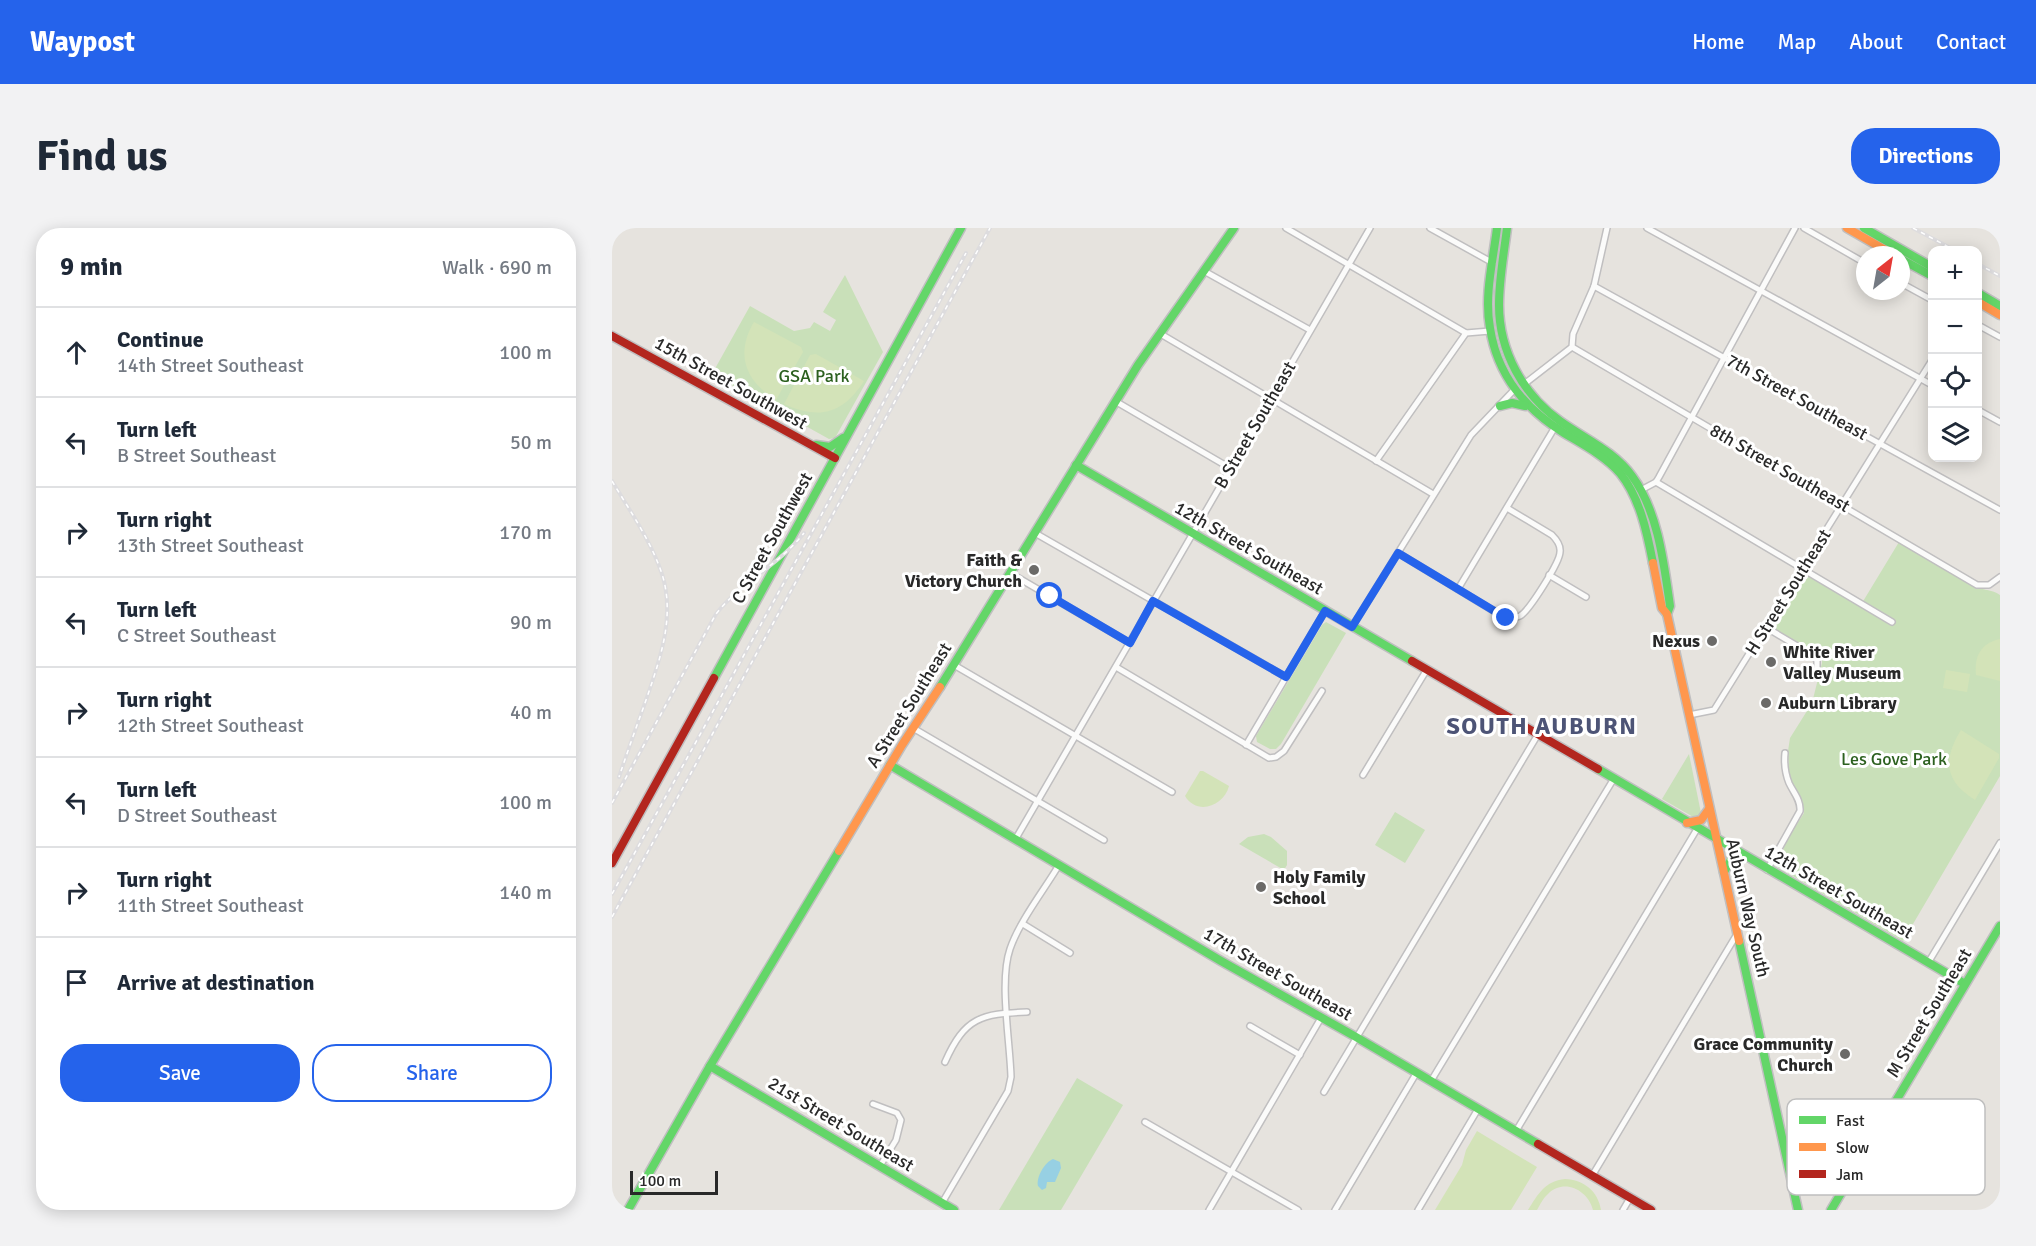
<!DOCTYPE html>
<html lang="en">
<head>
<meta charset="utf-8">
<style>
  body { margin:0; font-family:Signika,sans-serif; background:#f2f2f3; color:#1f2937 }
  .controls { position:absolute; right:18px; top:18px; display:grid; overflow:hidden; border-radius:12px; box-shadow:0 3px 15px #0003 }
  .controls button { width:54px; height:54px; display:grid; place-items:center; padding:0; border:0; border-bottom:2px solid #e0e1e3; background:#fff; color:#1f2937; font:30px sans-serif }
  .compass { position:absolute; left:1244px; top:18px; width:54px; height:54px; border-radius:50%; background:#fff; box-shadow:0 3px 15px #0003; rotate:31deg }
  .scale { position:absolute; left:18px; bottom:15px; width:88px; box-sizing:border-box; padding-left:6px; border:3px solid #292929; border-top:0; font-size:16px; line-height:21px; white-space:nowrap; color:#292929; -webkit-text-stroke:4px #fff; paint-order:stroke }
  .stop { position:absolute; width:18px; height:18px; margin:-14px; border:4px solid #2563eb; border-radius:50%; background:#fff }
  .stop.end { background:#2563eb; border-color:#fff; box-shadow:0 2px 6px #0008 }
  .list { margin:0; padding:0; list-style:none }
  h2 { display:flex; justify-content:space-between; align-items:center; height:78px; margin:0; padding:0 24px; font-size:26px }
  h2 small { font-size:20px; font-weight:400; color:#747a83 }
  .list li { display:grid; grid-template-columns:39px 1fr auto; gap:18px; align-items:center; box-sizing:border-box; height:90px; padding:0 24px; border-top:2px solid #e0e1e3 }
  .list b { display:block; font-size:22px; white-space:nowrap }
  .list p { margin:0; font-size:20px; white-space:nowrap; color:#747a83 }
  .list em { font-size:20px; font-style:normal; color:#747a83 }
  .actions { display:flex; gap:12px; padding:18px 24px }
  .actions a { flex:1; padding:14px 0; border:2px solid #2563eb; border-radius:24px; text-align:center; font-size:21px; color:#2563eb }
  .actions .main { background:#2563eb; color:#fff }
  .icon { flex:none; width:33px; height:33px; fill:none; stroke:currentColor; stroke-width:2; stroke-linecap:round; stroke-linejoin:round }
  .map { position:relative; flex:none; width:1388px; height:982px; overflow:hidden; border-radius:24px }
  header { display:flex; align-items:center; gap:36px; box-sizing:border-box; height:84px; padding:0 30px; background:#2563eb; color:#fff }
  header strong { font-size:28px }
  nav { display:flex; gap:33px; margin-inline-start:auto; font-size:21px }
  .intro { display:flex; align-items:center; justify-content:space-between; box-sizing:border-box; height:144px; padding:0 36px }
  h1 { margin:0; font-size:42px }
  .button { padding:15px 27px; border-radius:24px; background:#2563eb; color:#fff; font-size:21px; font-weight:700 }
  main { display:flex; gap:36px; padding:0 36px }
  aside { flex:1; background:#fff; border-radius:24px; box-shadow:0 3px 15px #0003 }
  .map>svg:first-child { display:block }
</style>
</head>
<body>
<header>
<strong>Waypost</strong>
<nav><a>Home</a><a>Map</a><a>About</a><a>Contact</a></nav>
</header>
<div class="intro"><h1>Find us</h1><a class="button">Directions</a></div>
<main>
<aside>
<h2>9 min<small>Walk · 690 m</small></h2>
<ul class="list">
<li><svg class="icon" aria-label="ahead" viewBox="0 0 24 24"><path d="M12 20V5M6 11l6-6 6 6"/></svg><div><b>Continue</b><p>14th Street Southeast</p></div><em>100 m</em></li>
<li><svg class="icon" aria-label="left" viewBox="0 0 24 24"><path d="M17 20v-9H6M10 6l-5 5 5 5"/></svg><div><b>Turn left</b><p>B Street Southeast</p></div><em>50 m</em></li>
<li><svg class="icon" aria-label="right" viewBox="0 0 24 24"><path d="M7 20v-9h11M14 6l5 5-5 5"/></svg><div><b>Turn right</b><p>13th Street Southeast</p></div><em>170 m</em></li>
<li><svg class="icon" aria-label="left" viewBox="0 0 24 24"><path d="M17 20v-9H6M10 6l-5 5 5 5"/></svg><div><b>Turn left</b><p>C Street Southeast</p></div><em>90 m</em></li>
<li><svg class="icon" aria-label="right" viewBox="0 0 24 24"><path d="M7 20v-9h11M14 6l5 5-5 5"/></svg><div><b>Turn right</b><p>12th Street Southeast</p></div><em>40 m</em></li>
<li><svg class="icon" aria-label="left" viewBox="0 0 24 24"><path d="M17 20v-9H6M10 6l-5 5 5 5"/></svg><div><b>Turn left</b><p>D Street Southeast</p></div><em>100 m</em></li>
<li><svg class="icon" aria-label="right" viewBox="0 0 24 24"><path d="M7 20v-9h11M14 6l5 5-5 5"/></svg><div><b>Turn right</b><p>11th Street Southeast</p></div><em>140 m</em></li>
<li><svg class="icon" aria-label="arrive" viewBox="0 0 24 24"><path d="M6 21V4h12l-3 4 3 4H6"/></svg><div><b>Arrive at destination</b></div></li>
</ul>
<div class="actions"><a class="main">Save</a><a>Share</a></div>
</aside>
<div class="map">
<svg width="1388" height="982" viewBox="0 0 1388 982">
  <rect width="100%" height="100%" fill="#e6e3de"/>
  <g fill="#c9e0b9">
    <polygon points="233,47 271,124 223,210 217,211 100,146 138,78 182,103 198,100 202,94 218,103 224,92 211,84"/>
    <path d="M1287,314l77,45c10,4 15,2 24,8v181l-97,165 -127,-75 12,-28 16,-25 -2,-13 -5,-6 -8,-16 -1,-27 2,-13 22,-35 10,-40v-6l-53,-32 34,-57 59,35z"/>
    <polygon points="714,394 734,405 669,516 664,521 658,521 645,514 644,508 710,397"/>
    <polygon points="1077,526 1089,585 1087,589 1083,590 1050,571"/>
    <polygon points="783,584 813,602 793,635 763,617"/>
    <polygon points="652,606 659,609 675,623 675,637 672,642 627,616 636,609"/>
    <polygon points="465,850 511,877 449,982 387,982"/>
  </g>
  <g fill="#d3e3b8">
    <path d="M142,94l47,25 2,5 -27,48c-31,-19 -41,-46 -22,-78z"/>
    <path d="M204,126l48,27c-21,33 -45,39 -80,23l26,-49z"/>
    <path d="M1388,411v42l-24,-6c-2,-19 5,-32 24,-36z"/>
    <polygon points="1334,442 1358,446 1355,464 1331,460"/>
    <path d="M1349,502l38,24v4l-24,42c-31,-19 -32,-41 -14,-70z"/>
    <path d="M588,543h3l26,15c-5,20 -32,30 -44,10z"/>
    <polygon points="865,903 925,939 899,982 823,982 850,937 854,922"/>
    <path d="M953,951c19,1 33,12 36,31h-8c-5,-20 -29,-32 -45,-16 -5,4 -8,11 -11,16h-9c10,-16 17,-29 37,-31z"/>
  </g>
  <path fill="#97d0e3" d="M441,931l7,3 1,6 -6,14h-8l-1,6 -4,2 -4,-4c-2,-9 7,-24 15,-27z"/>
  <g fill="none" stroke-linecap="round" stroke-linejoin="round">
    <defs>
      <g id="street">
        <polyline points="674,0 854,105"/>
        <polyline points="818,0 881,35"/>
        <polyline points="1035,0 1320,157"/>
        <polyline points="1192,0 1253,35"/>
        <polyline points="592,43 698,102"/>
        <polyline points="1289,55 1320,72"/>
        <polyline points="982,58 1388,282"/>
        <polyline points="1366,97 1388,109"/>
        <polyline points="547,105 821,266"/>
        <polyline points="960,119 1365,357 1377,357 1388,349"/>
        <polyline points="911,157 960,119 961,106 982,58 995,0"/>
        <polyline points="503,173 618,240"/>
        <polyline points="1366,182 1388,194"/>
        <polyline points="764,233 854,105 878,103"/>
        <polyline points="1044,254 1280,394"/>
        <polyline points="1029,262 1044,254 1047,249 1183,0"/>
        <polyline points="423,305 674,449"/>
        <path d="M786,325l104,63c6,2 12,3 18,0 9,-5 40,-54 40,-64 1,-7 -3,-12 -8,-17l-45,-27"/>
        <polyline points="398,345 518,415"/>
        <polyline points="937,347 974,369"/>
        <polyline points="846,361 943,199"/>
        <polyline points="740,399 859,207 902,162"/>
        <polyline points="1155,400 1202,428 1205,433 1205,440"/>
        <polyline points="342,437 560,564"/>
        <polyline points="504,439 657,530 664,529 672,523 710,463"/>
        <polyline points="1077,487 1102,482 1320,132"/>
        <polyline points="301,500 492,612"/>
        <polyline points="634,517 713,383"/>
        <polyline points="751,547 814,443"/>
        <polyline points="403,612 758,0"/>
        <path d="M1155,642l33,-59c1,-11 -7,-19 -11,-28 -4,-10 -5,-20 -4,-30"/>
        <polyline points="411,696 458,725"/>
        <polyline points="1316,735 1388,615"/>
        <polyline points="638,798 688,827"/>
        <path d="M333,834c20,-45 36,-48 82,-50"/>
        <polyline points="819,853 1001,552"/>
        <polyline points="712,864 925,508"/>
        <polyline points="261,876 285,885 289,892 284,912 268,938"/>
        <polyline points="533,894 686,982"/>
        <polyline points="904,903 1085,601"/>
        <polyline points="980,948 1125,706"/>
        <path d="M330,975l66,-112 3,-14c-1,-36 -12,-96 -1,-128 9,-27 34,-59 49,-84"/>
        <polyline points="597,982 709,790"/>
        <polyline points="723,982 805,844"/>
        <polyline points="806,982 866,881"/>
        <polyline points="1011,982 1018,970"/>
      </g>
      <g id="fast">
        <path d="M885,0c-4,33 -13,67 -7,100 7,46 35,81 74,105 20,12 41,23 56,40 20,25 27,59 33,90"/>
        <path d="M895,0c-3,25 -8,51 -8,77 0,46 24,90 61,116 25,18 54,30 72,55 26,35 32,88 38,130l-3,8"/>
        <polyline points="1252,0 1320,39"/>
        <polyline points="1289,31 1320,48"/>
        <polyline points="1366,65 1388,78"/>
        <polyline points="888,178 900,175 913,178"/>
        <polyline points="204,217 218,219 231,210"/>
        <polyline points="464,237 800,433"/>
        <polyline points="102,450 349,0"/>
        <polyline points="328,459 526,137 622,0"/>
        <polyline points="278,537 609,733 744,809 926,916"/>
        <polyline points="986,541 1353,756"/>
        <polyline points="1112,644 1120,630 1132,629"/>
        <polyline points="1127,713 1186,982"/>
        <polyline points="98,838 342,982"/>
        <polyline points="16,982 98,838 227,623"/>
        <polyline points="1219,982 1388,698"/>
      </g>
      <g id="slow">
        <polyline points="1235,0 1282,27"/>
        <polyline points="1366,74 1388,87"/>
        <polyline points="1041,335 1050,380 1055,386 1127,713"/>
        <polyline points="1075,595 1089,592 1097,581"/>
        <polyline points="227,623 290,517 328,459"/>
      </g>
      <g id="jam">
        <polyline points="0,108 223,230"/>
        <polyline points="800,433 986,541"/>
        <polyline points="0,635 102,450"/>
        <polyline points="926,916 1039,982"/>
      </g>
    </defs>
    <use href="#street" stroke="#c0bfc0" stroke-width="8"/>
    <use href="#fast" stroke="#c0bfc0" stroke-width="11"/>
    <use href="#slow" stroke="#c0bfc0" stroke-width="11"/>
    <use href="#jam" stroke="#c0bfc0" stroke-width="11"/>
    <use href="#street" stroke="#fbfbfa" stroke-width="5"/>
    <use href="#fast" stroke="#63d668" stroke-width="8"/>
    <use href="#slow" stroke="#ff974d" stroke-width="8"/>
    <use href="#jam" stroke="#b3261e" stroke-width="8"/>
    <defs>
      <g id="rail">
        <polyline points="1301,0 1342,22"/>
        <polyline points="1366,36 1388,48"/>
        <path d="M0,253c18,30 39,60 50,93 14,44 -3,88 -17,129 -9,25 -18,50 -26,74"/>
        <path d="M0,575l104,-189c26,-33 63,-49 88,-81"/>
        <polyline points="0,666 354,25"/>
        <polyline points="0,689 378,0"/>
      </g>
    </defs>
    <use href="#rail" stroke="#dddcde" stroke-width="4"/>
    <use href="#rail" stroke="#fff" stroke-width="1.5" stroke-dasharray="4.5" stroke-linecap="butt"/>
  </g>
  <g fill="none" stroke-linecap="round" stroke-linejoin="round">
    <polyline stroke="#2563eb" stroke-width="8" points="438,368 518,415 541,373 674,449 713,383 740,399 786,325 894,390"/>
  </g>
  <g fill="#6b6a68" stroke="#fff" stroke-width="2">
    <circle cx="422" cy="342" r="6"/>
    <circle cx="1100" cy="413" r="6"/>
    <circle cx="1159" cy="434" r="6"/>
    <circle cx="1154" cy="475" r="6"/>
    <circle cx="649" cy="659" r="6"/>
    <circle cx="1233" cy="826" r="6"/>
  </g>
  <g text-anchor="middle" stroke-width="6" stroke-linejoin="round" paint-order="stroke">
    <g font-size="18" fill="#2c601f" stroke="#fff">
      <text x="202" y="154">GSA Park</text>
      <text x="1282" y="537">Les Gove Park</text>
    </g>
    <g font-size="18" fill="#292929" stroke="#fff">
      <text transform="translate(119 155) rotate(29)" y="6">15th Street Southwest</text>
      <text transform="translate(1185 169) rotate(29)" y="6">7th Street Southeast</text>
      <text transform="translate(643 197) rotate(-60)" y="6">B Street Southeast</text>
      <text transform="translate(1168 240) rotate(30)" y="6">8th Street Southeast</text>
      <text transform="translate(160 310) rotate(-61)" y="6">C Street Southwest</text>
      <text transform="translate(637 320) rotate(30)" y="6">12th Street Southeast</text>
      <text transform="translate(1176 364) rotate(-58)" y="6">H Street Southeast</text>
      <text transform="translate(297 477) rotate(-58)" y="6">A Street Southeast</text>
      <text transform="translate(1227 664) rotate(30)" y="6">12th Street Southeast</text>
      <text transform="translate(1136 680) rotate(77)" y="6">Auburn Way South</text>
      <text transform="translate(666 746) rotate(30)" y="6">17th Street Southeast</text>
      <text transform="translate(1317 785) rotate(-59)" y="6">M Street Southeast</text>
      <text transform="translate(229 896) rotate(31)" y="6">21st Street Southeast</text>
    </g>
    <g font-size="18" font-weight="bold" fill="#292929" stroke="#fff" text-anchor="end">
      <text x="410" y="338">Faith &amp;<tspan x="410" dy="21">Victory Church</tspan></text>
      <text x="1088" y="419">Nexus</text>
      <text x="1171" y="430" text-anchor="start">White River<tspan x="1171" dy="21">Valley Museum</tspan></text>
      <text x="1166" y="481" text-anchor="start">Auburn Library</text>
      <text x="661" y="655" text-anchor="start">Holy Family<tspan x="661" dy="21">School</tspan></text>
      <text x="1221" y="822">Grace Community<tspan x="1221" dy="21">Church</tspan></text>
    </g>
    <g font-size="24" font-weight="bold" letter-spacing="1.5" fill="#4d5476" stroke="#fff">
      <text x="930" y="506">SOUTH AUBURN</text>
    </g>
  </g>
  <rect x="1175" y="871" width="198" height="96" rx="9" fill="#fff" stroke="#bfbfbf" stroke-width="1.5"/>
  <rect x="1187" y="888" width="27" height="8" fill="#63d668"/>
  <rect x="1187" y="915" width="27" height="8" fill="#ff974d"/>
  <rect x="1187" y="942" width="27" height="8" fill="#b3261e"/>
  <g font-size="16" fill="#292929">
    <text x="1224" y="898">Fast</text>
    <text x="1224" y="925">Slow</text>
    <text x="1224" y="952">Jam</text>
  </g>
</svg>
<div class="controls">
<button>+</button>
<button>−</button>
<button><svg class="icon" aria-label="locate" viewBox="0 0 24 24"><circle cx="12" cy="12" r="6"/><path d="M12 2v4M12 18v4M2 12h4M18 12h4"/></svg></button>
<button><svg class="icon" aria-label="layers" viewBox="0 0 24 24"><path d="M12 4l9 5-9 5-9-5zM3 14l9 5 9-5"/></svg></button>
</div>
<svg class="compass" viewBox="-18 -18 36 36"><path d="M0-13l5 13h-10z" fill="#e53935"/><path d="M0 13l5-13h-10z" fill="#747a83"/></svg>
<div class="scale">100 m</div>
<div class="stop" style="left:438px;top:368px"></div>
<div class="stop end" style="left:894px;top:390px"></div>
</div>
</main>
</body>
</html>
